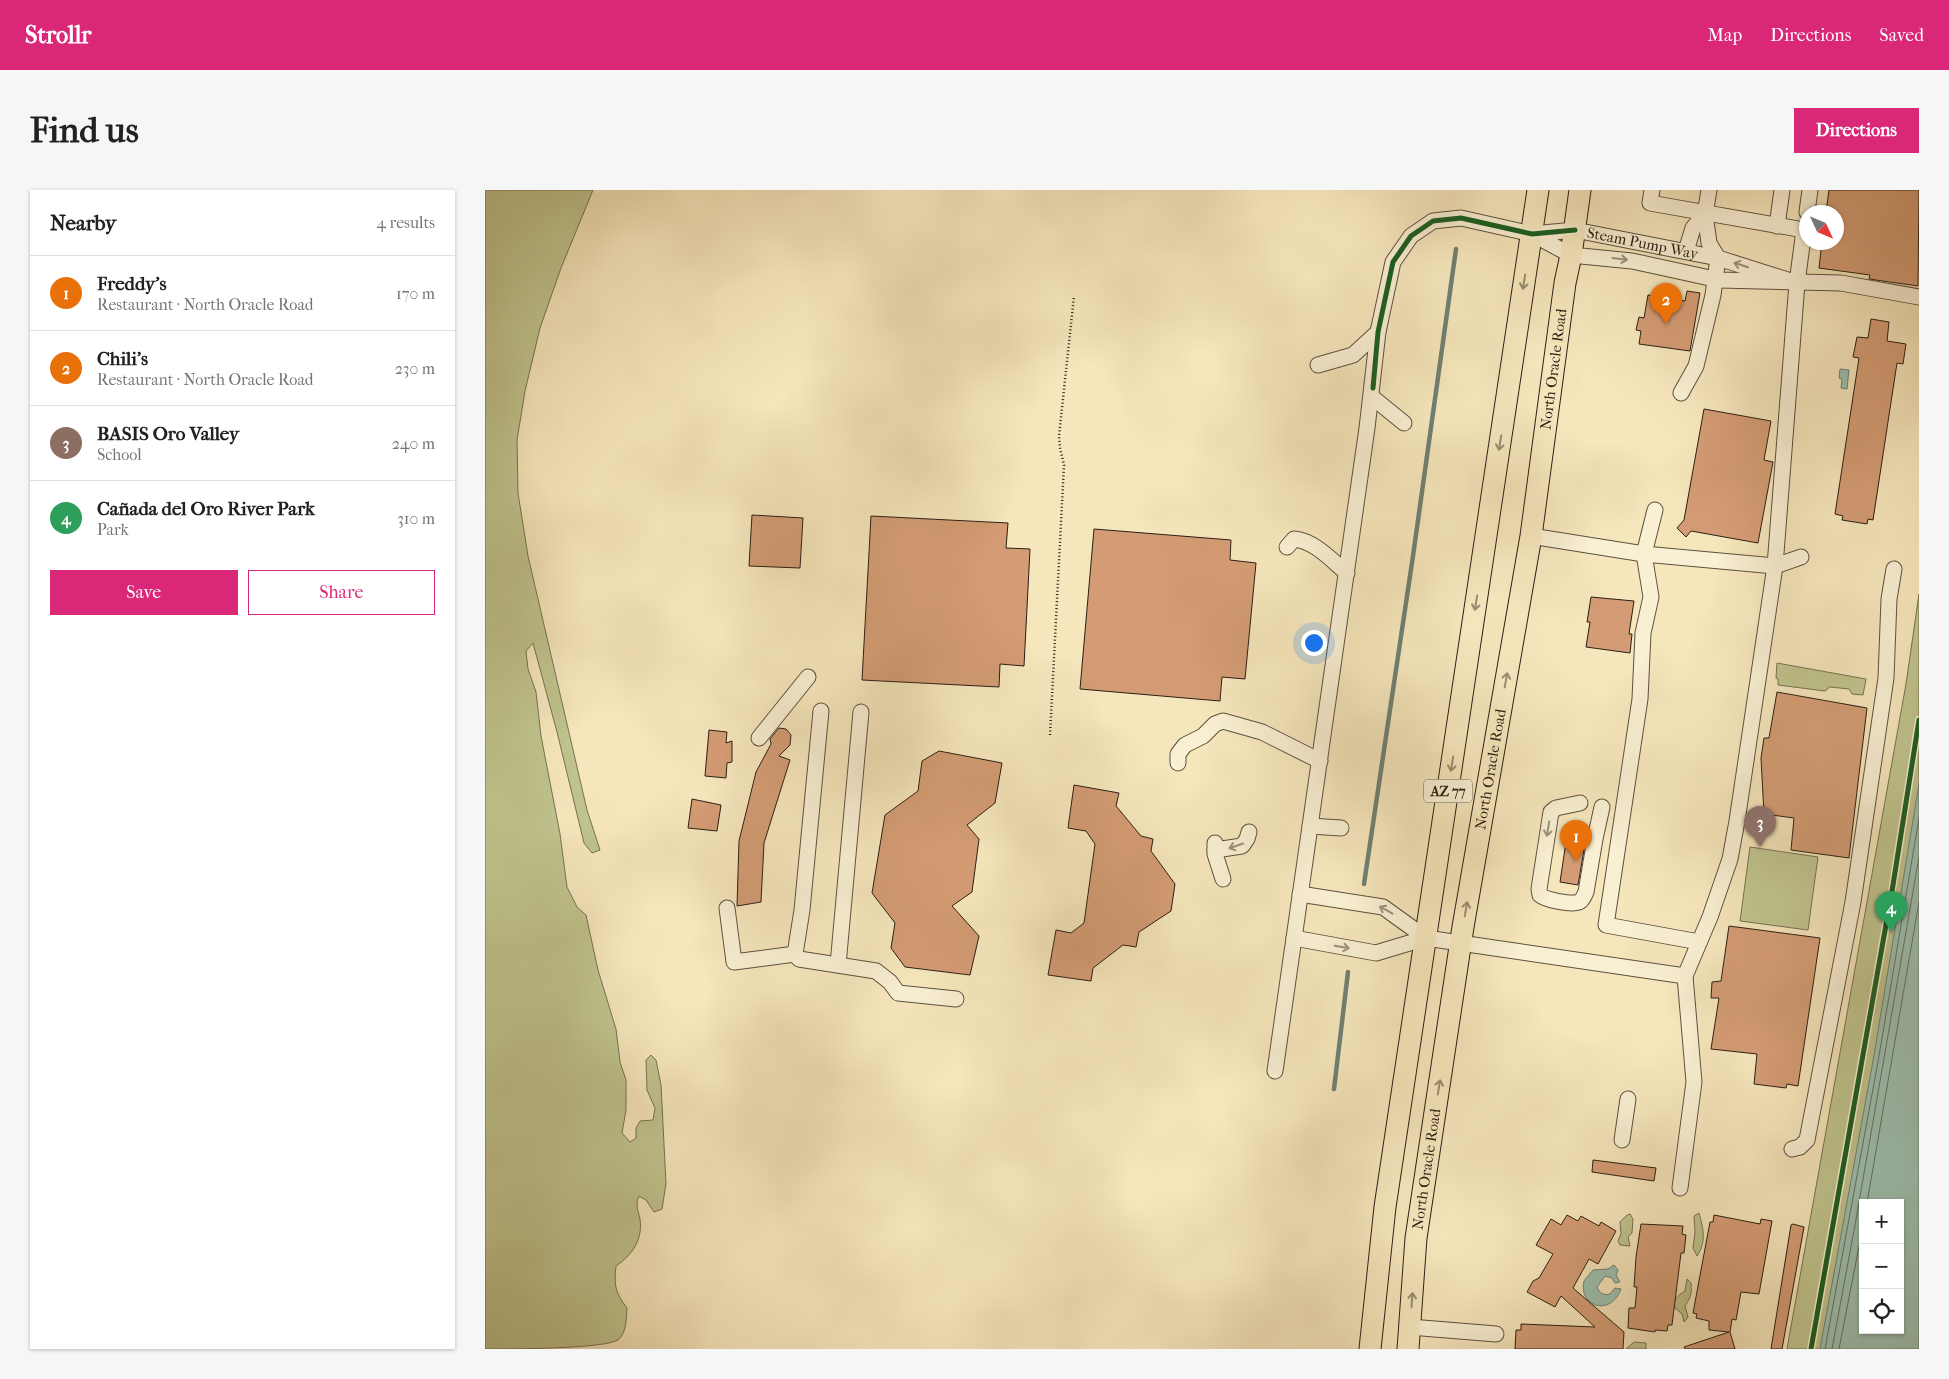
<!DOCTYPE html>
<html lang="en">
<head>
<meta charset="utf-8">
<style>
  body { margin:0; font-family:"IM FELL French Canon",serif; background:#f6f6f6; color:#202124 }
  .controls { position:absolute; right:15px; bottom:15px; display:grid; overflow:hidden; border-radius:0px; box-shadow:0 1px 4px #0004 }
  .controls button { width:45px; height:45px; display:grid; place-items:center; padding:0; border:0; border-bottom:1px solid #e0e0e0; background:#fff; color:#202124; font:25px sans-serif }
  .compass { position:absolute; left:1314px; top:15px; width:45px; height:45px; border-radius:50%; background:#fff; box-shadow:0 1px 4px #0004; rotate:134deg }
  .you { position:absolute; left:828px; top:452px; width:18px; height:18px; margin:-12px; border:4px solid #fff; border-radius:50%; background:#1a73e8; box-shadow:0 0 0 8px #1a73e833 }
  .badge { display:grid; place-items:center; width:32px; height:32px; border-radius:50%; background:#db2777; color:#fff; font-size:16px; font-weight:700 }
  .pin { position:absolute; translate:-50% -41px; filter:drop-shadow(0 1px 2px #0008) }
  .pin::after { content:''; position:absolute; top:26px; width:18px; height:15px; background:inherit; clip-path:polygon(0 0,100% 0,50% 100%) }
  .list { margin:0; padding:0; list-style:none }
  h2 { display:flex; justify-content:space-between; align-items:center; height:65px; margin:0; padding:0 20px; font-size:21px }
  h2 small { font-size:16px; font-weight:400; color:#757577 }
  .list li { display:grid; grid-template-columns:32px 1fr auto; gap:15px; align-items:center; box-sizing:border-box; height:75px; padding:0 20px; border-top:1px solid #e0e0e0 }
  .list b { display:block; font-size:19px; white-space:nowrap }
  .list p { margin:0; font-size:16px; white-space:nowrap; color:#757577 }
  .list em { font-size:16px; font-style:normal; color:#757577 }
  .actions { display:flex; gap:10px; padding:15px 20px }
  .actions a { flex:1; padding:11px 0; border:1px solid #db2777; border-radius:0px; text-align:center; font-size:18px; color:#db2777 }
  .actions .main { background:#db2777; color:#fff }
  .icon { flex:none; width:28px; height:28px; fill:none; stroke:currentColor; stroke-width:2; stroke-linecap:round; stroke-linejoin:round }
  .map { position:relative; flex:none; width:1434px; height:1159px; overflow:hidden; border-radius:0px }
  header { display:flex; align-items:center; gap:30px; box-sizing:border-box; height:70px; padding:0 25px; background:#db2777; color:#fff }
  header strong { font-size:24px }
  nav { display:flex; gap:28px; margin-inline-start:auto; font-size:18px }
  .intro { display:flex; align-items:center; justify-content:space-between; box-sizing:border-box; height:120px; padding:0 30px }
  h1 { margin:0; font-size:35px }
  .button { padding:12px 22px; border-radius:0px; background:#db2777; color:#fff; font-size:18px; font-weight:700 }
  main { display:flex; gap:30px; padding:0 30px }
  aside { flex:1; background:#fff; border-radius:0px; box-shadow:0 1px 4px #0004 }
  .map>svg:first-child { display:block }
</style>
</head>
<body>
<header>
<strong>Strollr</strong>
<nav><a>Map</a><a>Directions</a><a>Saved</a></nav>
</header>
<div class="intro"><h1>Find us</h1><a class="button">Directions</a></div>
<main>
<aside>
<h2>Nearby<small>4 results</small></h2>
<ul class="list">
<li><span class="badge" style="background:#e8710a">1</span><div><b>Freddy's</b><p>Restaurant · North Oracle Road</p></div><em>170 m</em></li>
<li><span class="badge" style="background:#e8710a">2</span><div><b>Chili's</b><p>Restaurant · North Oracle Road</p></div><em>230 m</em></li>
<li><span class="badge" style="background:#8d6e63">3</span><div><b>BASIS Oro Valley</b><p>School</p></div><em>240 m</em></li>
<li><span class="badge" style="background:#2e9e5b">4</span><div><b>Cañada del Oro River Park</b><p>Park</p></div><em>310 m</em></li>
</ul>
<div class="actions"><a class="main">Save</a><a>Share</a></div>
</aside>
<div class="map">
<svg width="1434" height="1159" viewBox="0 0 1434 1159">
  <rect width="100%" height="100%" fill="#f6e6bc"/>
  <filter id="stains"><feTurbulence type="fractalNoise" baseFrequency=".004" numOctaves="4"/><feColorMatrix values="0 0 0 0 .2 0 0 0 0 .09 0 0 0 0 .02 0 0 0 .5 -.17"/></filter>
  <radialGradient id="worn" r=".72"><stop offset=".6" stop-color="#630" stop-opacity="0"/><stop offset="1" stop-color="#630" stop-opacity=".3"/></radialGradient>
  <g fill="#c0c48e" stroke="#757252" fill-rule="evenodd">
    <path d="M0,0h108l-32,78 -21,60 -15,63 -8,49 1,53 10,63 59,254 13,40 -8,3 -8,-10 -27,-111 -24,-89 -7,8 2,18 8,23 5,44 19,98 7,53 10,20 9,8 12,55 18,59 4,33 6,18v30l-4,23 8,9 6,-4v-10l4,-7 13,-1 2,-12 -8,-18 -1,-30 5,-5 5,5 5,25 5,99 -4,25 -8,3 -8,-12 -7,-4c-4,9 -1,14 1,23 3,21 -8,36 -24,47 -2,20 -1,26 11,42 -1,11 0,24 -9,32 -16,9 -107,9 -133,9z"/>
    <path d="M1434,404v755h-132l119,-665zM1378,1013h37v127h-37z"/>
    <polygon points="1292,473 1381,489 1378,505 1367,504 1364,499 1345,497 1340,501 1293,495 1293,489 1291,488"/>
    <polygon points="1265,657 1333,667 1323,740 1255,731"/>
    <path d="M1214,1023c4,15 8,28 -2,43l-4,-8 2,-16 -1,-16z"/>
    <polygon points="1145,1024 1148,1029 1147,1043 1143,1047 1145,1056 1135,1055 1133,1051 1136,1044 1135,1032 1142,1025"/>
    <path d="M1202,1089l4,4c1,10 0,14 -6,23l3,11 -4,5 -2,-8 -7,-6c-2,-8 2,-12 10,-17z"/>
    <polygon points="1149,1152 1161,1153 1161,1159 1141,1159"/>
  </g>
  <g fill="#9dc0b1" stroke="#6f8073" fill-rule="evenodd">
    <polygon points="1355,179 1364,180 1362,199 1356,198 1357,189 1354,188"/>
    <path d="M1434,594v565h-99l53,-288zM1378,1013h37v127h-37z"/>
    <path d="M1129,1075l4,5 -2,5 4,7 -5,1 -3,-5 -7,-2 -8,11c2,6 7,9 13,7l5,-6 6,1c-10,28 -43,18 -37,-8l9,-11 15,-1z"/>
  </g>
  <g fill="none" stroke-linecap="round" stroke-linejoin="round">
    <g stroke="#647063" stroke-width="1">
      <polyline points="1382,1013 1434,712"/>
      <polyline points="1340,1159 1393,872 1434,628"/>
      <polyline points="1347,1159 1370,1035 1434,667"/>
      <polyline points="1354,1159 1378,1036"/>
    </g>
    <g stroke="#6f8073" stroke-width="4.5">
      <polyline points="879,694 928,366 971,59"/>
      <polyline points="849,899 863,782"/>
    </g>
  </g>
  <g fill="#d49c74" stroke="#2a1f15">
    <polygon points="1344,0 1434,0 1433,96 1384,89 1385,85 1334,78 1337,52 1352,52 1352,22 1341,22"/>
    <polygon points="1202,101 1215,103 1205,161 1154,154 1156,141 1151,140 1154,127 1159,128 1163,105 1200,111"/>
    <polygon points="1386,129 1404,132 1402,151 1421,154 1418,174 1412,173 1388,330 1383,329 1382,334 1357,330 1358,326 1350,324 1374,168 1368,167 1372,147 1383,148"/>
    <polygon points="1219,219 1286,231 1279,270 1288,272 1273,353 1206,341 1201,347 1192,338 1199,330"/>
    <polygon points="267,325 318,328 315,378 264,376"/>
    <polygon points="386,326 523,333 521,358 545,359 539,476 515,474 514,497 377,490"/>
    <polygon points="609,339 746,350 745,370 771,373 760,489 737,487 735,511 595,499"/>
    <polygon points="1106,407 1149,411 1144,444 1147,444 1145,463 1101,457 1105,432 1102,432"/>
    <polygon points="1292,502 1382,518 1364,668 1306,660 1309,628 1279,624 1276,568 1279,548 1284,548"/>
    <polygon points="294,538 301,539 306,545 305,555 294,566 305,570 279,653 276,712 252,716 254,651 271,582 286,554 285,549"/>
    <polygon points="224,540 242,542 241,553 247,551 247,572 242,573 241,588 220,586"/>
    <polygon points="454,561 517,573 510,613 482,635 494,649 487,702 467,716 494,746 485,785 420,777 406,758 410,733 387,703 400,625 433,601 437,571"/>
    <polygon points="589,595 634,603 631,616 656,646 668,649 666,661 690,694 686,721 654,742 651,757 638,755 608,778 606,791 563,785 571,740 586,743 599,733 610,654 601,641 583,638"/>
    <polygon points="207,609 236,615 232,641 203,638"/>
    <polygon points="1082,645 1101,648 1093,695 1075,692"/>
    <polygon points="1244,736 1335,748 1313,896 1302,894 1301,898 1269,894 1272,864 1226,859 1234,808 1226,808 1227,792 1236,791"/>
    <polygon points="1108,970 1171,978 1169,991 1107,982"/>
    <polygon points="1082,1025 1093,1031 1096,1026 1114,1036 1116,1032 1131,1041 1113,1074 1104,1069 1088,1098 1139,1142 1138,1159 1030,1159 1031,1140 1036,1140 1036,1134 1110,1137 1076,1106 1070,1117 1042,1102 1048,1091 1054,1088 1068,1064 1051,1055 1066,1029 1076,1035"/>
    <polygon points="1229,1025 1275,1034 1276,1029 1287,1031 1274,1104 1256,1102 1251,1130 1247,1129 1245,1142 1250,1159 1200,1159 1199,1157 1244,1142 1224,1140 1224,1131 1211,1128 1212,1124 1208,1123 1225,1032 1228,1032"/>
    <polygon points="1156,1034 1198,1036 1197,1044 1201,1045 1199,1063 1196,1063 1187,1135 1183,1135 1182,1141 1170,1140 1170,1142 1143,1138 1144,1118 1150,1118 1152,1097 1149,1097 1151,1067"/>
    <polygon points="1308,1034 1319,1037 1297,1159 1286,1159 1306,1035"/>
  </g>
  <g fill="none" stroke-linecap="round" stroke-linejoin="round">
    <defs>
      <g id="minor">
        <polyline points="1167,0 1165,13 1319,40 1312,93 1290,376 1252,631 1245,669 1225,727 1200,786 1209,892 1195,998"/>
        <polyline points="1322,22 1325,0"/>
        <polyline points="1292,36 1297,0"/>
        <polyline points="1047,44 1086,65 1147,71 1234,90 1356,93 1434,107"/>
        <polyline points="1201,61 1208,38 1220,24"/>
        <polyline points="833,175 868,165 893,142"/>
        <polyline points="1196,203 1211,176 1228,105 1233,68 1224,53 1220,24 1224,0"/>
        <polyline points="887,207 919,233"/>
        <polyline points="1170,320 1159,364 1166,407 1158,443 1155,509 1121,735 1214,752"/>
        <polyline points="1046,346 1159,364 1290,376 1316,367"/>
        <path d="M802,357l7,-8c21,2 37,21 53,34"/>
        <polyline points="336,521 317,720 310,764 314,769 391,781 405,792 413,803 471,809"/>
        <polyline points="274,548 323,487"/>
        <polyline points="693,573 693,564 700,555 718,546 730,534 738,531 777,542 835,571"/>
        <path d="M1095,613l-24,5 -5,4 -12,77 1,6c6,5 31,10 39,7 4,-2 5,-6 7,-10l9,-53 7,-32"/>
        <polyline points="825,636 856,638"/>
        <polyline points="730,653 730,664 738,689"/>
        <polyline points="730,660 757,656 762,649 764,642"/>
        <polyline points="815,704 898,717 941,748"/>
        <polyline points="242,718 249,772 310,764"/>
        <polyline points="809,748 891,763 941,748 1200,786"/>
        <polyline points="353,775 376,522"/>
        <path id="s1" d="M790,881l92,-643 11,-96 15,-70 18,-26 22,-15 28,-3 71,16 43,-4 143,28 79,25"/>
        <polyline points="1137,950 1143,909"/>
        <polyline points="1307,959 1315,957 1322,950 1368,712 1401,488 1404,409 1409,379"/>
        <polyline points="925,1137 1011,1144"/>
      </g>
      <g id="highway">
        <polyline points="885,1159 900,1017 1053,0"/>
        <path id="s2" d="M923,1159l8,-111 47,-311 68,-391 34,-253 6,-28 9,-65"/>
      </g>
    </defs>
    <use href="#minor" stroke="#5d513f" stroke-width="17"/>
    <use href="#highway" stroke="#2a1f15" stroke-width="23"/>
    <polyline stroke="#2a1f15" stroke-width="2.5" stroke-dasharray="1 2.5" stroke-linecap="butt" points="565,545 579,275 575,258 574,246 589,106"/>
    <use href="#minor" stroke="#f9efd3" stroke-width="15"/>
    <use href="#highway" stroke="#f6e6bc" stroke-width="21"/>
    <defs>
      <g id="cycleway">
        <polyline points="888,198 893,142 908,72 926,46 948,31 976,28 1047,44 1090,40"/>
        <polyline points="1326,1159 1408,695 1434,530"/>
      </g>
    </defs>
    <use href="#cycleway" stroke="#f9efd3" stroke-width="8"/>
    <use href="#cycleway" stroke="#1b5e20" stroke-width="5"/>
  </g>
  <defs><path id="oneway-shaft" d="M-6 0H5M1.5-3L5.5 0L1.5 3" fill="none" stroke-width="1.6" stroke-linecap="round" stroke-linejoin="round" transform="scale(1.25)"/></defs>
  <g stroke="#9c917e">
    <use href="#oneway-shaft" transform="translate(1135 69) rotate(7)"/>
    <use href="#oneway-shaft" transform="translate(1256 75) rotate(-162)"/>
    <use href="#oneway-shaft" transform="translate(1063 639) rotate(99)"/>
    <use href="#oneway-shaft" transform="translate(751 656) rotate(161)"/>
    <use href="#oneway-shaft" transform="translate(901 720) rotate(-151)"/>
    <use href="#oneway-shaft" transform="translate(857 757) rotate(10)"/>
  </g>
  <g stroke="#9a8c71">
    <use href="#oneway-shaft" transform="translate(1039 92) rotate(99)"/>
    <use href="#oneway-shaft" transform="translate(1015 253) rotate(99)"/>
    <use href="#oneway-shaft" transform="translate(991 413) rotate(99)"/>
    <use href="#oneway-shaft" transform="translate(1021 490) rotate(-80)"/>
    <use href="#oneway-shaft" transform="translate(967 574) rotate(99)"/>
    <use href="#oneway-shaft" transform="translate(981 719) rotate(-80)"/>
    <use href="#oneway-shaft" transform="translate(954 897) rotate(-81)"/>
    <use href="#oneway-shaft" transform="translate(927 1110) rotate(-86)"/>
  </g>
  <g text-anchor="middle" stroke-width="5" stroke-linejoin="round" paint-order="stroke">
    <rect fill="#f9efd3" stroke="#685d4e" stroke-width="1" x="939" y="589.5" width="48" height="23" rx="4"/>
    <g font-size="14" font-weight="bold" fill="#2a1f15">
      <text x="963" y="606">AZ 77</text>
    </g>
    <g font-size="15" fill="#2a1f15" stroke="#f9efd3">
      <text dy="5" stroke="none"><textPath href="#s1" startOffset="1089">Steam Pump Way</textPath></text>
      <text dy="5" stroke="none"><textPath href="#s2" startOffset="991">North Oracle Road</textPath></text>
      <text dy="5" stroke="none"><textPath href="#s2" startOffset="586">North Oracle Road</textPath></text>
      <text dy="5" stroke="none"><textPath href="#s2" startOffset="181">North Oracle Road</textPath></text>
    </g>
  </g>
  <rect width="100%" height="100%" filter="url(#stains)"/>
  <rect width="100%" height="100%" fill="url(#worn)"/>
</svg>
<div class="controls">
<button>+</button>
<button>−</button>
<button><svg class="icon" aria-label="locate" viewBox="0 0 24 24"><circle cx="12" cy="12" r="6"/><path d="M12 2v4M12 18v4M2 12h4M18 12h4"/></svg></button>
</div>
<svg class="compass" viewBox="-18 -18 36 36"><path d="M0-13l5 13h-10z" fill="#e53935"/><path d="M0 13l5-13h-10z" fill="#757577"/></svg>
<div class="you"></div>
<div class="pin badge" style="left:1091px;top:671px;background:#e8710a">1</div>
<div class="pin badge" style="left:1181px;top:134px;background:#e8710a">2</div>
<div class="pin badge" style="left:1275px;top:657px;background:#8d6e63">3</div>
<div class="pin badge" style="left:1406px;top:742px;background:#2e9e5b">4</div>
</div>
</main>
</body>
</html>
